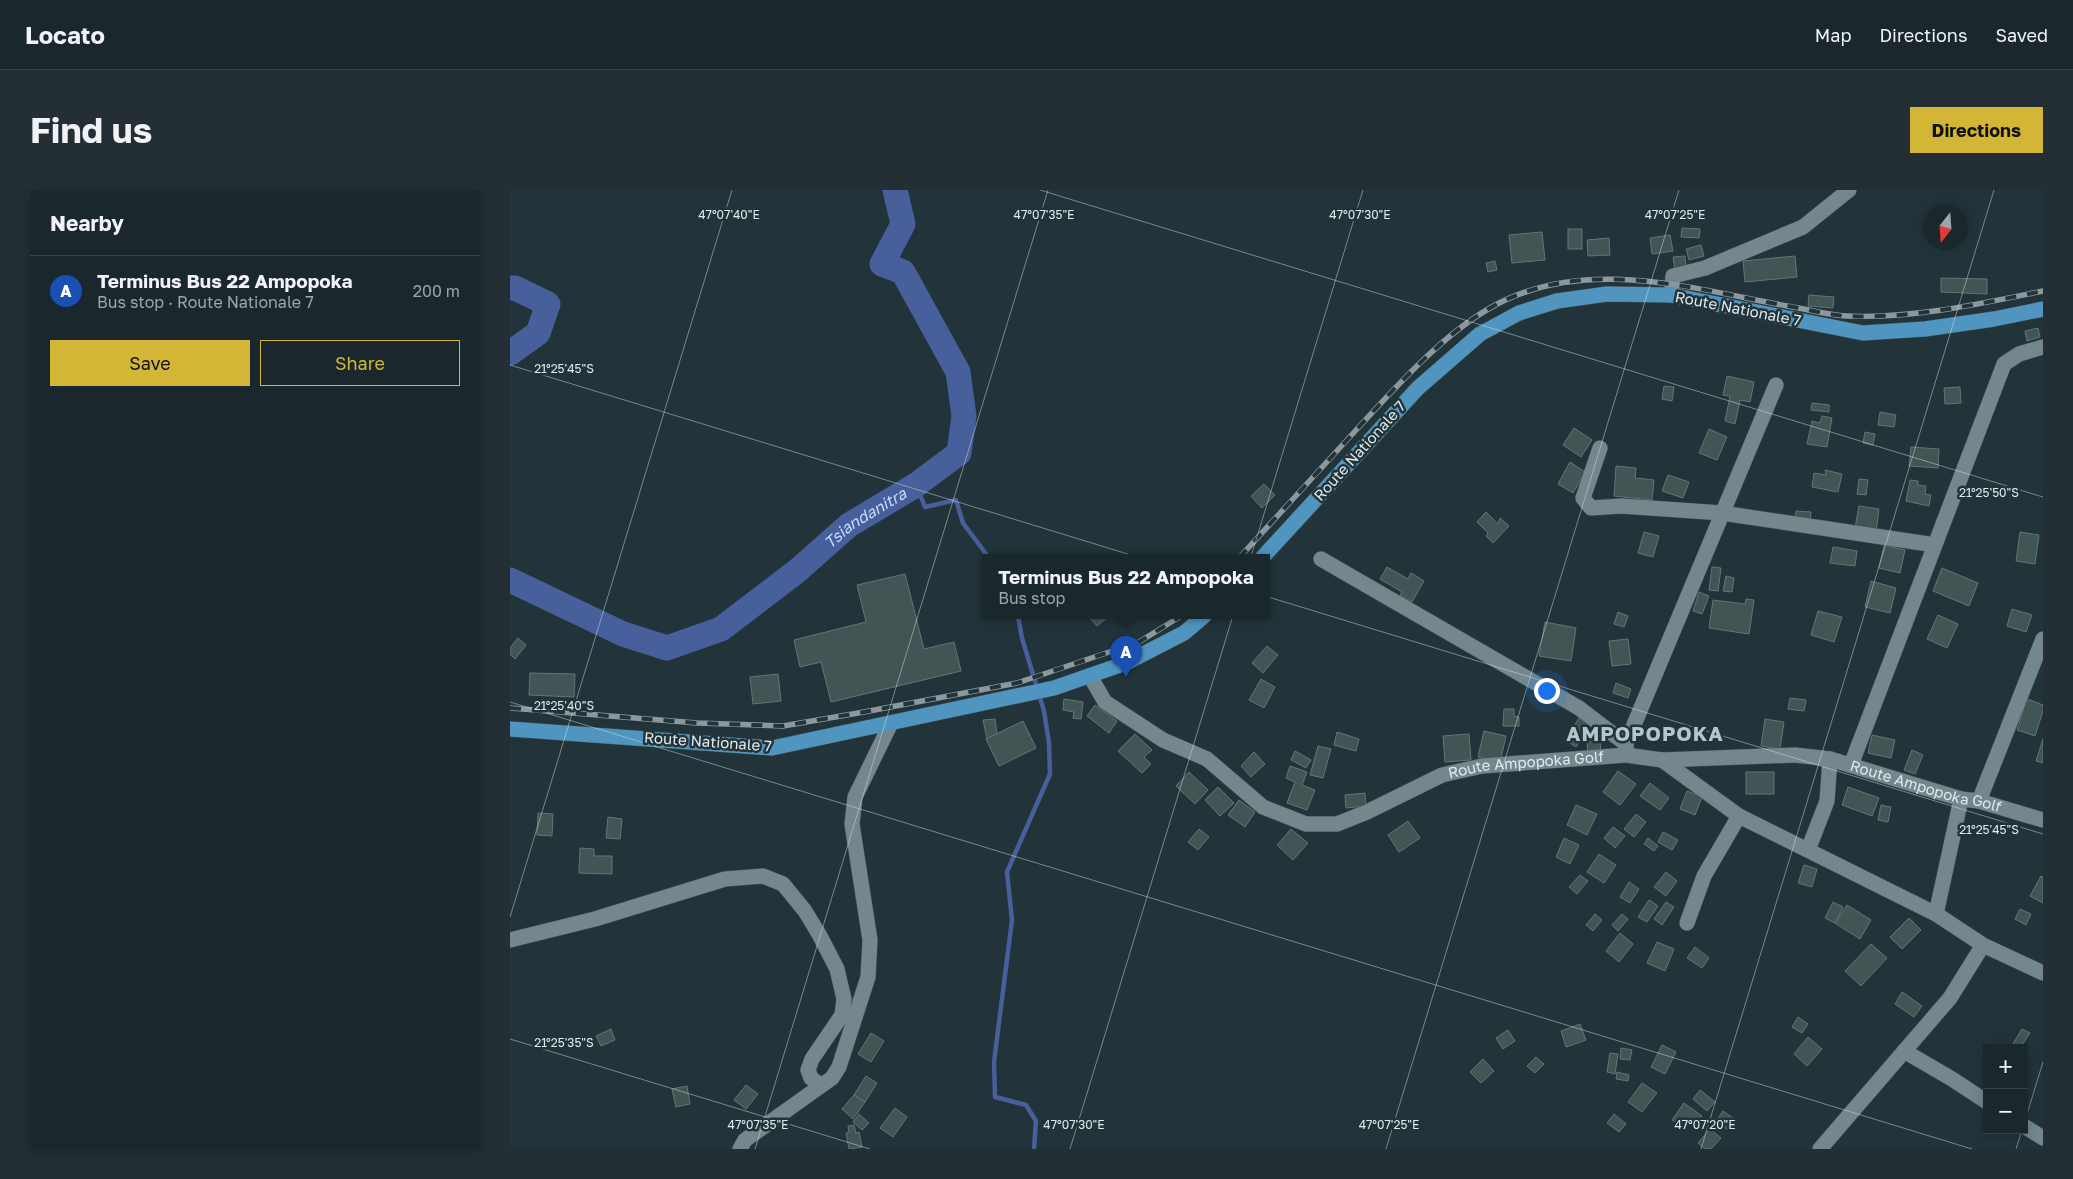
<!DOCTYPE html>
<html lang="en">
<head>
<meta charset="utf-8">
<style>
  body { margin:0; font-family:"Golos Text",sans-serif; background:#232f34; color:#f1f3f6 }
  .controls { position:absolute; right:15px; bottom:15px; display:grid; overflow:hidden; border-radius:0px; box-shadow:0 2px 12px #0003 }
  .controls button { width:45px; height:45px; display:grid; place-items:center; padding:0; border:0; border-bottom:1px solid #384448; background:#1a272c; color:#f1f3f6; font:25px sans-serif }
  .compass { position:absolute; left:1413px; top:15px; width:45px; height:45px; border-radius:50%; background:#1a272c; box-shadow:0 2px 12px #0003; rotate:197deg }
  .you { position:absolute; left:1036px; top:500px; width:18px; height:18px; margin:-12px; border:4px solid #fff; border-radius:50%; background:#1a73e8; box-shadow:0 0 0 8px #1a73e833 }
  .badge { display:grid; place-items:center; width:32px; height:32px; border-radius:50%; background:#d3b635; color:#fff; font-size:16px; font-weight:700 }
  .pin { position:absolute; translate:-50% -41px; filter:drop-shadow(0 1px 2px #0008) }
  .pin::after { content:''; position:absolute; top:26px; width:18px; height:15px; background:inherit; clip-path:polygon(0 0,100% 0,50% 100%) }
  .popup { position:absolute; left:472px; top:364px; width:288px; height:65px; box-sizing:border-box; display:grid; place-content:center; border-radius:0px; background:#1a272c; filter:drop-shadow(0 1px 4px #0005); font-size:16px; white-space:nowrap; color:#9fa5a9 }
  .popup b { font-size:19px; color:#f1f3f6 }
  .popup::after { content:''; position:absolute; left:50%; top:100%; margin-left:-10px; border:10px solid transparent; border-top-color:#1a272c }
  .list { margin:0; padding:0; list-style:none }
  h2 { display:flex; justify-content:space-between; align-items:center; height:65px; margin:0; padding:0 20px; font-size:21px }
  h2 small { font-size:16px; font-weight:400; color:#9fa5a9 }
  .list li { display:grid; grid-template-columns:32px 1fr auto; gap:15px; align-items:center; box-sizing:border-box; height:70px; padding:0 20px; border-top:1px solid #384448 }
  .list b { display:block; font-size:19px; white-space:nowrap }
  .list p { margin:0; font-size:16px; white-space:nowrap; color:#9fa5a9 }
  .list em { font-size:16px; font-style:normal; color:#9fa5a9 }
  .actions { display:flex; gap:10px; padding:15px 20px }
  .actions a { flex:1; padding:11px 0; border:1px solid #d3b635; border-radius:0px; text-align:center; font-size:18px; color:#d3b635 }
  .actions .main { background:#d3b635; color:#111 }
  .map { position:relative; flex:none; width:1533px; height:959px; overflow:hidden; border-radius:0px }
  header { display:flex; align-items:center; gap:30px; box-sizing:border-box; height:70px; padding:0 25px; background:#1a272c; border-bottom:1px solid #384448 }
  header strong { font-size:24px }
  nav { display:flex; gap:28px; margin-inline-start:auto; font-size:18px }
  .intro { display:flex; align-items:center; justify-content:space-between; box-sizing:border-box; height:120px; padding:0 30px }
  h1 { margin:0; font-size:35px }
  .button { padding:12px 22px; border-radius:0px; background:#d3b635; color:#111; font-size:18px; font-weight:700 }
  main { display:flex; gap:30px; padding:0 30px }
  aside { flex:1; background:#1a272c; border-radius:0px; box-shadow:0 2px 12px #0003 }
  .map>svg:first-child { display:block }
</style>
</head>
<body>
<header>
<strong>Locato</strong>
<nav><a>Map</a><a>Directions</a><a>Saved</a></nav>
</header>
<div class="intro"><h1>Find us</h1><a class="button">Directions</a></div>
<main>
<aside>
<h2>Nearby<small></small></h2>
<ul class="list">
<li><span class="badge" style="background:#1a4fb4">A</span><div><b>Terminus Bus 22 Ampopoka</b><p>Bus stop · Route Nationale 7</p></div><em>200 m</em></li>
</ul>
<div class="actions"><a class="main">Save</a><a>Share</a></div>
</aside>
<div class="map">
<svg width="1533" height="959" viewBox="0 0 1533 959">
  <rect width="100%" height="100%" fill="#22343a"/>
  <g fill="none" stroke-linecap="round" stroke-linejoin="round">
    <g stroke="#475f9b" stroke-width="4.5">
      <polyline points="406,295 415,317 446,310 453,333 479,368"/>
      <polyline points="508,426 512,448 534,521 539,553 540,584 497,682 502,730 484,872 485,907 516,915 526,931 524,959"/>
    </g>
    <g stroke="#475f9b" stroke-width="25">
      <polyline points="0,98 5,98 38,114 28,143 0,163"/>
      <path id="s1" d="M0,390l113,54 44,14 54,-19 76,-58 52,-46 67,-40 43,-32 5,-37 -6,-44 -55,-100 -21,-8 21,-40 -8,-34"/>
    </g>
  </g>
  <g fill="#405554" stroke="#617776">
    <polygon points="1172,38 1190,39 1189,48 1171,47"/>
    <rect x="1058" y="39" width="14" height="20"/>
    <polygon points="1032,42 1035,70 1002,73 999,45"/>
    <polygon points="1160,45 1163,61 1142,64 1140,48"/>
    <polygon points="1099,48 1100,65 1078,66 1077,50"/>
    <polygon points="1191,55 1194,66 1179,70 1176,59"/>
    <polygon points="1175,66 1176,78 1165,80 1163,67"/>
    <polygon points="1285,66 1287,87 1235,92 1233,71"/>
    <polygon points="985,71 987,80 978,82 976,73"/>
    <polygon points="1431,88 1477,89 1477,104 1431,102"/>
    <polygon points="1299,105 1324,107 1323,118 1298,116"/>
    <polygon points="1528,138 1530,147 1517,151 1515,141"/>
    <polygon points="1217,186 1244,192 1240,212 1230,210 1225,234 1215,231 1220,206 1213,205"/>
    <polygon points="1154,196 1164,197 1162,211 1152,209"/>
    <polygon points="1450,197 1451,213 1435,214 1434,198"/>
    <polygon points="1302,213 1319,215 1319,222 1301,220"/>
    <polygon points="1370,222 1386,225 1384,237 1368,235"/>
    <polygon points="1312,226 1322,228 1317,257 1297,254 1302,231 1310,233"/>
    <polygon points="1064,238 1082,250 1071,267 1053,255"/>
    <polygon points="1199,239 1217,247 1207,270 1189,263"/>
    <polygon points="1355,242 1365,244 1363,255 1353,253"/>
    <polygon points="1401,257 1429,259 1428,278 1399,276"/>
    <polygon points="1060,272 1075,282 1063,303 1048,294"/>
    <polygon points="1106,276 1126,278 1125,288 1144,290 1142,310 1104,306"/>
    <polygon points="1315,280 1332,284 1328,302 1302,297 1304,283 1316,285"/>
    <polygon points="1158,285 1179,292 1173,308 1152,301"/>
    <polygon points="1349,289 1358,290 1356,305 1347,304"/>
    <polygon points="1400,290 1408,291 1408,295 1416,296 1415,304 1421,305 1419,316 1396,311"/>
    <polygon points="754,294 765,305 752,318 741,306"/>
    <polygon points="1349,316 1369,319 1366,342 1345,338"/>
    <polygon points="1286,321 1301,322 1300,333 1285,332"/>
    <polygon points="976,322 988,334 990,328 999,336 983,353 976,346 978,343 967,332"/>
    <polygon points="1134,342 1149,346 1143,367 1128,363"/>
    <polygon points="1510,342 1529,345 1525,374 1506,371"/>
    <polygon points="1374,355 1395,360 1390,383 1369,378"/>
    <polygon points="1323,357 1347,361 1345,376 1320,373"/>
    <polygon points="877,377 898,389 901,383 914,391 902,412 890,405 892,402 870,389"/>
    <polygon points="1202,377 1211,378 1208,401 1199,400"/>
    <polygon points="1432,378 1468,393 1459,416 1423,401"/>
    <polygon points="395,384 414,459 444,452 451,481 321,512 311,472 290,477 284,450 356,432 347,395"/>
    <polygon points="1216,386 1224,388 1222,402 1213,401"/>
    <polygon points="1361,391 1386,398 1380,423 1355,417"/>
    <polygon points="1189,402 1199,406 1192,424 1183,421"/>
    <polygon points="1236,409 1244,410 1239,444 1199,438 1203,410 1235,414"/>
    <polygon points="1502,419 1522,425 1516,442 1497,436"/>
    <polygon points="1308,421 1332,427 1324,452 1301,445"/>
    <polygon points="1108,422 1118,426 1114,437 1104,434"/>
    <polygon points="1428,425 1448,434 1437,458 1417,449"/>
    <polygon points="578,426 597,426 598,427 587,436"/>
    <polygon points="1035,432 1066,438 1061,471 1029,466"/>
    <polygon points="8,448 16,455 5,469 0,464 0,458"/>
    <polygon points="1118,449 1121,474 1102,476 1099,451"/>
    <polygon points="757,456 768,465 753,483 742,473"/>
    <polygon points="20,483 65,484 64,507 19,505"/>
    <polygon points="268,484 271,511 243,514 240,487"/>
    <polygon points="751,489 765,497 754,518 739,510"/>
    <polygon points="1106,493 1121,499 1118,508 1103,503"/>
    <polygon points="1280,508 1296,510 1294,521 1278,519"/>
    <polygon points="554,509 573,512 571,529 563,528 564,522 553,520"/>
    <polygon points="1517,509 1533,515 1533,521 1525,546 1507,540"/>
    <polygon points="585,515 607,531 599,543 577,526"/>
    <polygon points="994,519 1004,519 1004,526 1009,527 1009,536 993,536"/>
    <polygon points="1069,528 1080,534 1066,557 1055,550"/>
    <polygon points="485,529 487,544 477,549 473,530"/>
    <polygon points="1255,529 1274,532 1270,559 1251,556"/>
    <polygon points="513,531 526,558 489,576 476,549"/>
    <polygon points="974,541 996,546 990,573 968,567"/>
    <polygon points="827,542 849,549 846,561 824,555"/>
    <polygon points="625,544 642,560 634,567 641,574 632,583 608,561"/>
    <polygon points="959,544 961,570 935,572 933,546"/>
    <polygon points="1362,545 1385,550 1381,568 1358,563"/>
    <polygon points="1090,549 1091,564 1078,565 1077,551"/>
    <polygon points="1533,549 1533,573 1526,571"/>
    <polygon points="808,556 821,559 813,588 800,585"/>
    <polygon points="1402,560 1413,565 1405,584 1394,580"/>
    <polygon points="785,561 801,570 796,578 781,570"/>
    <polygon points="744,562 755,574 741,587 731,576"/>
    <polygon points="780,576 797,582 792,595 805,600 797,620 777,613 785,592 776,588"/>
    <polygon points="1108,581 1126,594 1110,615 1093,602"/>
    <polygon points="679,582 698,600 685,614 666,596"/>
    <rect x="1236" y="582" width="28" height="22"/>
    <polygon points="1140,593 1159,608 1150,620 1130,606"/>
    <polygon points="708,597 724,613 710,626 695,610"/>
    <polygon points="1338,597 1369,608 1362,626 1332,615"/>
    <polygon points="1177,601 1192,607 1185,625 1170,619"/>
    <polygon points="855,603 856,616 836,618 835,605"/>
    <polygon points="729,610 745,622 735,637 718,625"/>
    <polygon points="1066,615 1087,624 1077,645 1057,635"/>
    <polygon points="1371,615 1381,617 1378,632 1368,630"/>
    <polygon points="28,623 43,624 42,646 27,645"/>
    <polygon points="1126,624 1136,632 1124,647 1114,639"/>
    <polygon points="98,627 112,629 110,649 96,648"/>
    <polygon points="898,631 910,648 889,662 878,645"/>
    <polygon points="1103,637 1115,646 1105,658 1094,648"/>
    <polygon points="689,639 699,647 688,660 678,652"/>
    <polygon points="781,639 798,653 783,670 767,655"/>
    <polygon points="1153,642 1168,650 1162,660 1148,652"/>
    <polygon points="1054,648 1069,655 1060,674 1046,667"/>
    <polygon points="1138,648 1148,656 1144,661 1134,654"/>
    <polygon points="70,658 84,659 84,666 102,666 102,684 69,683"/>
    <polygon points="1089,664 1106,675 1094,693 1077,682"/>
    <polygon points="1294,675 1307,679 1302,697 1288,693"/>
    <polygon points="1156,682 1167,691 1156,706 1144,697"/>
    <polygon points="1070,685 1078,691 1067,704 1059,697"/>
    <polygon points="1531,686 1533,687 1533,713 1520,706"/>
    <polygon points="1119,692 1129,699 1120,713 1110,707"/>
    <polygon points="1139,710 1148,716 1137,732 1128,727"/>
    <polygon points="1156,712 1164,717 1152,735 1144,729"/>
    <polygon points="1323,712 1333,717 1325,733 1315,728"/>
    <polygon points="1337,715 1361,730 1350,749 1325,733"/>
    <polygon points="1510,719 1521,724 1516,735 1505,729"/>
    <polygon points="1085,724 1092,730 1083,741 1076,735"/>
    <polygon points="1112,724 1118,729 1108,741 1102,735"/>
    <polygon points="1399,728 1411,740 1392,759 1380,747"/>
    <polygon points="1110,743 1123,754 1109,772 1096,761"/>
    <polygon points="1147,752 1164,759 1155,781 1137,773"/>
    <polygon points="1361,754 1377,768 1351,796 1335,781"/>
    <polygon points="1185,757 1199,768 1192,778 1177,768"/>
    <polygon points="1392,802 1412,816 1404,827 1385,814"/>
    <polygon points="1288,827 1298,834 1292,843 1282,837"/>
    <polygon points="1070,834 1076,850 1056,857 1051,841"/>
    <polygon points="101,839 105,850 91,856 86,846"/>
    <polygon points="1512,839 1520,843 1510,858 1503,854"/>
    <polygon points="998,840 1005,851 993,859 986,848"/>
    <polygon points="361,843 374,851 361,872 348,864"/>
    <polygon points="1298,847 1312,859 1297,876 1284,864"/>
    <polygon points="1152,855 1166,862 1155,884 1141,877"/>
    <polygon points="1111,858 1122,860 1120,870 1110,869"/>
    <polygon points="1100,863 1108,864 1105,884 1097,882"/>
    <polygon points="1026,867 1034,874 1025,883 1017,876"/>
    <polygon points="973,869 984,881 971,893 960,882"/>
    <polygon points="1107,882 1119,885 1118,891 1106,889"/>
    <polygon points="356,886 367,893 355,912 344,905"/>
    <polygon points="1132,893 1147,903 1132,922 1118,912"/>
    <polygon points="236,895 248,904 236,919 224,910"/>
    <polygon points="177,896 180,914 166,917 162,899"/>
    <polygon points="1190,900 1205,912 1197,921 1183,909"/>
    <polygon points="344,905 355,912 343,929 332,919"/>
    <polygon points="1174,913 1192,926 1187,933 1181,929 1174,938 1162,930"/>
    <polygon points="385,918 397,927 383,947 370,938"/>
    <polygon points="1213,921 1226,930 1218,940 1206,931"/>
    <polygon points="349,924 359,933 352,940 343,932"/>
    <polygon points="1104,924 1116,934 1109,942 1097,933"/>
    <polygon points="344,935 346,943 349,942 352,957 339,959 336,943 339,942 338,936"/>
    <polygon points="1200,939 1211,948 1201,959 1195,959 1188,953"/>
  </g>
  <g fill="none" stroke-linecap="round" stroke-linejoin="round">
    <defs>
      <g id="minor">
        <polyline points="1161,105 1163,86 1195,78 1293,37 1339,0"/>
        <polyline points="1090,258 1073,308 1081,318 1111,316 1212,323 1425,355"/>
        <polyline points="811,369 1069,518 1116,554 1116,563"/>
        <path id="s2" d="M580,486l15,26 58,38 44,19 56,48 43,17h31l30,-12 75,-37 40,-9 144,-11 36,5 133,-5 35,4 131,40 18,2 64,19"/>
        <polyline points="1116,554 1266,195"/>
        <polyline points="1152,570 1229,626 1426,724 1473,755 1533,783"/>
        <polyline points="1341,575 1494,174 1509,164 1533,157"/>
        <polyline points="1469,611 1533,449"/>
        <polyline points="1298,660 1317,611 1320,569"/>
        <polyline points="1426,724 1451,609"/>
        <polyline points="1177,733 1194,686 1229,626"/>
        <polyline points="0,750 85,729 215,689 253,686 273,694 295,721 310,746 327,779 334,809 332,825 302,869 298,880 301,888 310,895"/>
        <polyline points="1394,861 1442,889 1477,912"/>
        <polyline points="1514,936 1533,948"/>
        <polyline points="230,959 235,950 322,888 329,877 358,787 360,750 342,634 345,607 381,533"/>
        <polyline points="1310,959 1440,808 1473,755"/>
      </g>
      <g id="major">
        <polyline points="752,368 908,198 970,144 1009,123 1047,111 1097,104 1161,105 1353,143 1415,139 1484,129 1533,119"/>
        <polyline points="0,539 262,558 544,498 616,473 674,443 694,426"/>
      </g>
    </defs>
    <use href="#minor" stroke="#415256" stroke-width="16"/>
    <use href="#major" stroke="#415256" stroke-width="16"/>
    <use href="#minor" stroke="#73878d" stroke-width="15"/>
    <use href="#major" stroke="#5095bf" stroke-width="15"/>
    <defs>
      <g id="rail">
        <path d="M729,368c39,-43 79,-86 118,-129 38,-41 84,-93 133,-121 92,-53 200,-20 297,-2 20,3 40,9 60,10 65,3 132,-12 196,-25"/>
        <polyline points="0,518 187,533 273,536 354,522 507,493 629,452 671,426"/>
      </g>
    </defs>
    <use href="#rail" stroke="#8b999e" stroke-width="5.5"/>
    <use href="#rail" stroke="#22343a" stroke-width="4" stroke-dasharray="11" stroke-linecap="butt"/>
  </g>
  <path fill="none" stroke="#dfeaee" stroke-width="1" stroke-opacity="0.45" d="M530,0l1003,307M0,175l1533,469M0,512l1462,447M0,727l222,-727M0,849l360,110M1514,934l19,-62M245,959l293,-959M560,959l293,-959M876,959l293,-959M1191,959l293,-959M1506,959l6,-19"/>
  <g text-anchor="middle" stroke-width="5" stroke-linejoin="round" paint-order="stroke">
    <g font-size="15" fill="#dfeaee" stroke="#22343a">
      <text transform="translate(1228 119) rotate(11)" y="5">Route Nationale 7</text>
      <text transform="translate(850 261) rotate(-48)" y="5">Route Nationale 7</text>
      <text transform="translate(198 552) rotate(4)" y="5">Route Nationale 7</text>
      <text dy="5" stroke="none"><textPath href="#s2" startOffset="499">Route Ampopoka Golf</textPath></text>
      <text dy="5" stroke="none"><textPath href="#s2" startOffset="904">Route Ampopoka Golf</textPath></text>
    </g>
    <g font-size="16" font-style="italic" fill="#c9d9fd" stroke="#22343a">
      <text dy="6" stroke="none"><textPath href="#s1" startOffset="411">Tsiandanitra</textPath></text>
    </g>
    <g font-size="20" font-weight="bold" letter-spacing="1" fill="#b1c7ce" stroke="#22343a">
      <text x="1135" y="551">AMPOPOPOKA</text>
    </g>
  </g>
  <g font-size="12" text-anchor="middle" fill="#dfeaee" stroke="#22343a" stroke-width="5" stroke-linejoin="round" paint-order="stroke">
    <text x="219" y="29">47°07'40"E</text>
    <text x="534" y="29">47°07'35"E</text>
    <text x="850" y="29">47°07'30"E</text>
    <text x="1165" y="29">47°07'25"E</text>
    <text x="54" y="183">21°25'45"S</text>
    <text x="1479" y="307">21°25'50"S</text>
    <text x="54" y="520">21°25'40"S</text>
    <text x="1479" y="644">21°25'45"S</text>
    <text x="54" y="857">21°25'35"S</text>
    <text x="248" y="939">47°07'35"E</text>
    <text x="564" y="939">47°07'30"E</text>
    <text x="879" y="939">47°07'25"E</text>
    <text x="1195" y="939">47°07'20"E</text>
  </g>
</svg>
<div class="controls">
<button>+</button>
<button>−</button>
</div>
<svg class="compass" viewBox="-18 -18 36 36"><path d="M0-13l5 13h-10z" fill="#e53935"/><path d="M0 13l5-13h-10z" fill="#9fa5a9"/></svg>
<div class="you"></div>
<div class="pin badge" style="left:616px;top:487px;background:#1a4fb4">A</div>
<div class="popup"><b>Terminus Bus 22 Ampopoka</b>Bus stop</div>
</div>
</main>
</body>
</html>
